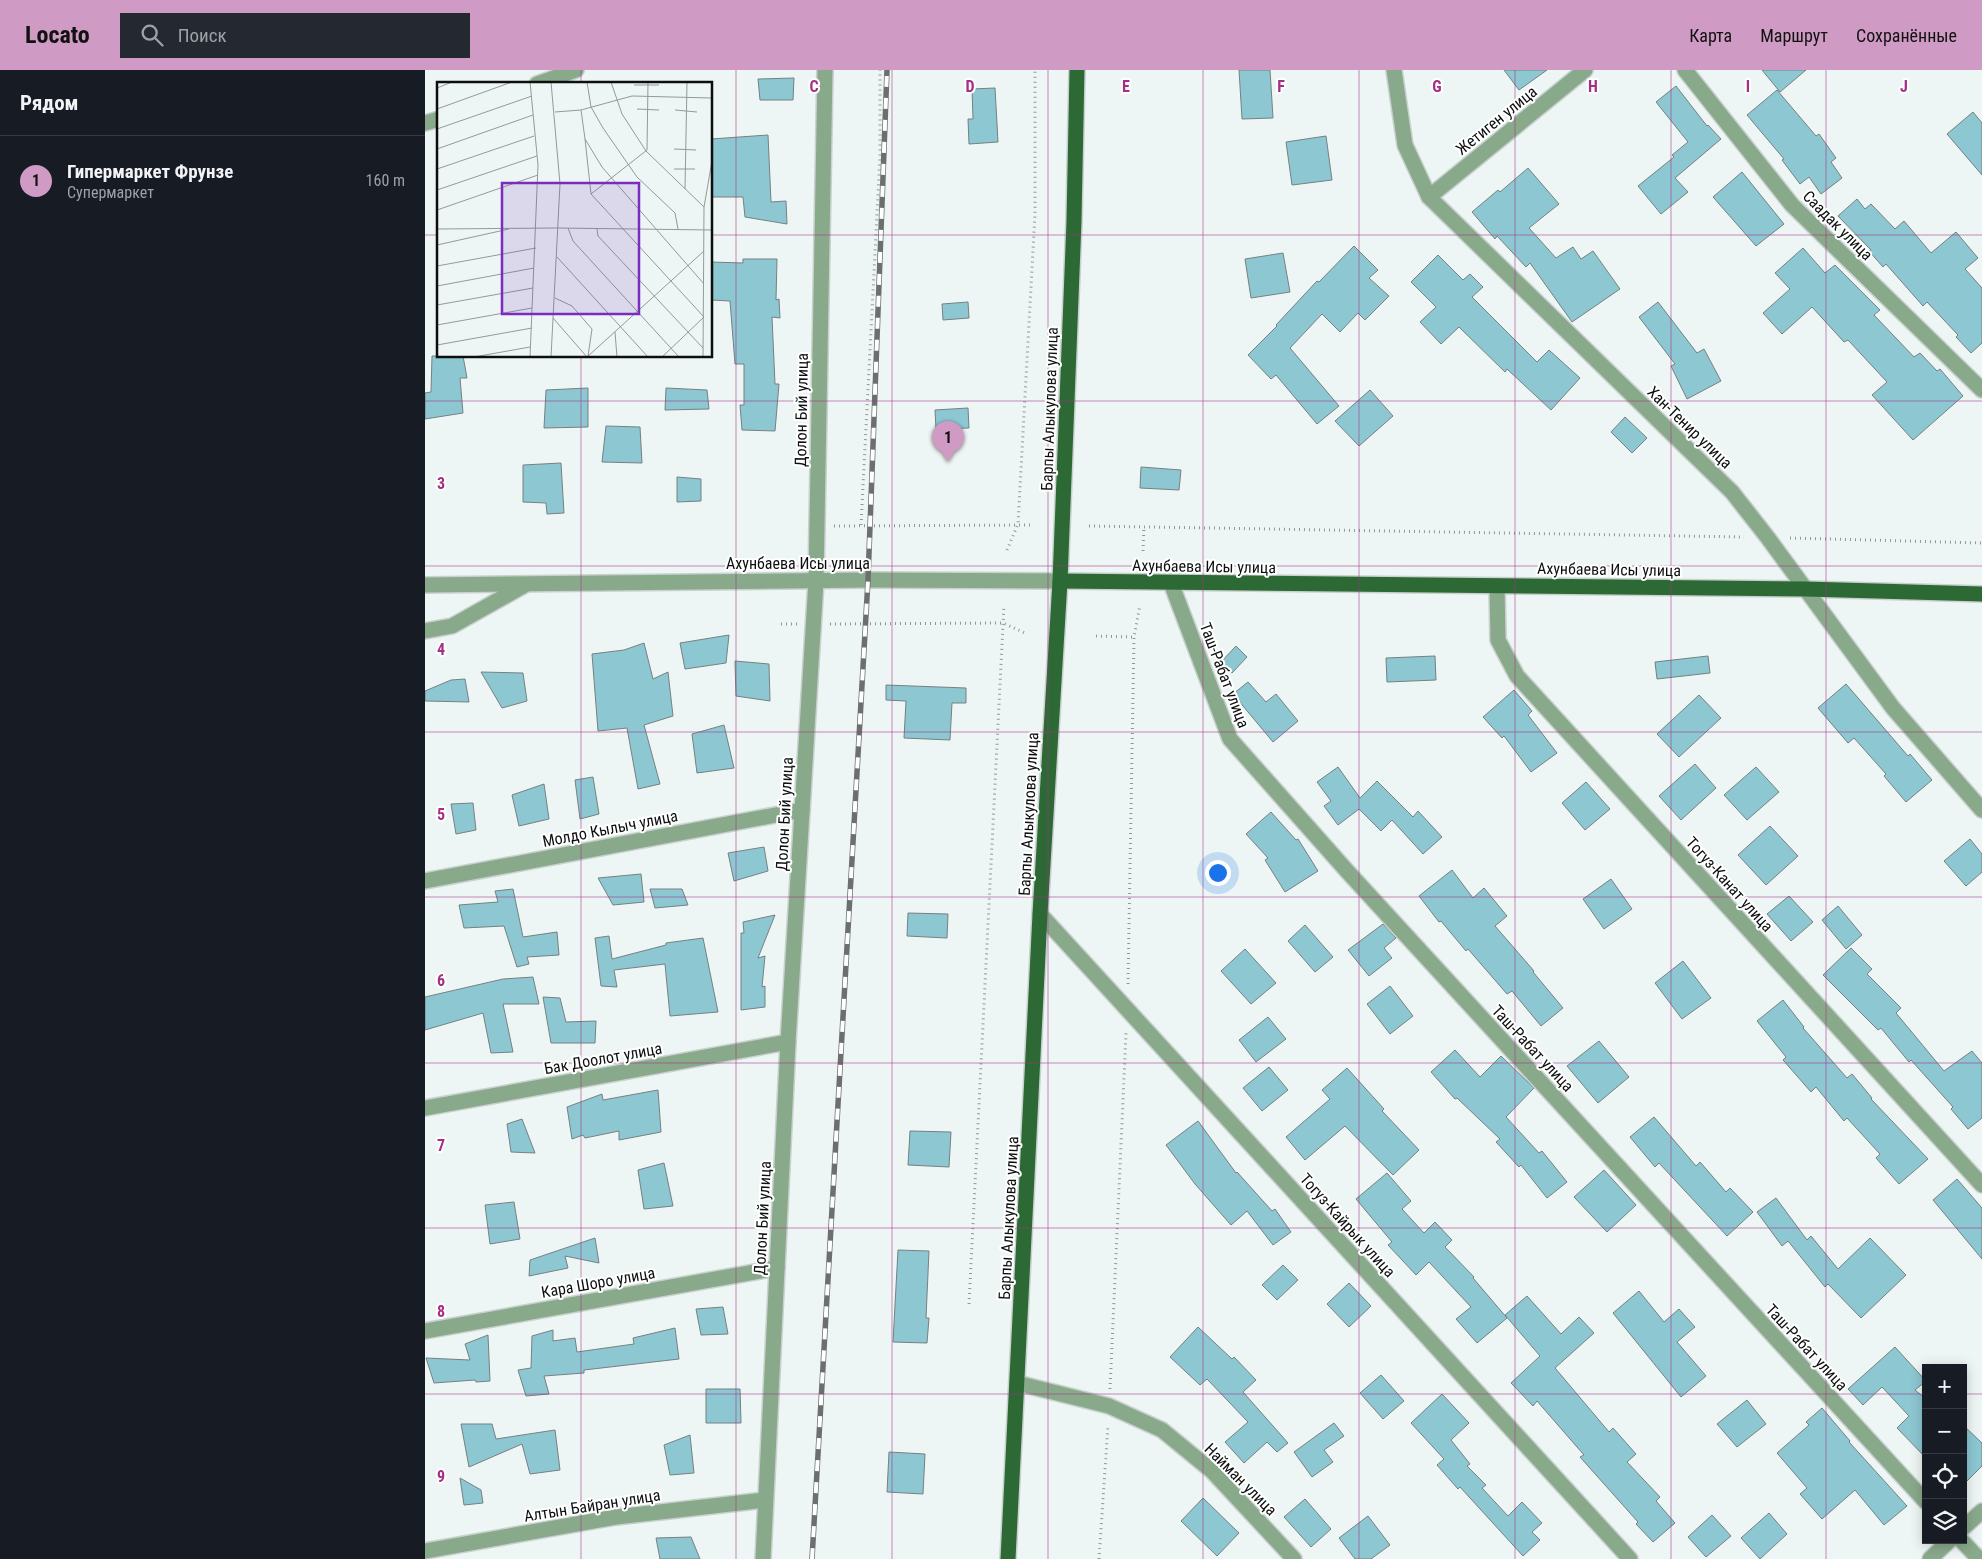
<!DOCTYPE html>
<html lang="ru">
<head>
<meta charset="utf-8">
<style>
  body { margin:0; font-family:"Roboto Condensed",sans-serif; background:#242831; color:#f1f3f6 }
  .controls { position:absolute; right:15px; bottom:15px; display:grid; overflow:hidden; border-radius:0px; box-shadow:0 2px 12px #0003 }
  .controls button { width:45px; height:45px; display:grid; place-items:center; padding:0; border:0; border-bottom:1px solid #363941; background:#171b24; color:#f1f3f6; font:25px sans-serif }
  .you { position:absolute; left:792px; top:802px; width:18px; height:18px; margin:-12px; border:4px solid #fff; border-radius:50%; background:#1a73e8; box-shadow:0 0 0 8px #1a73e833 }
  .badge { display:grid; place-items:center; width:32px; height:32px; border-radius:50%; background:#cf9bc4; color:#111; font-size:16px; font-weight:700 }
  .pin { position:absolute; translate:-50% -41px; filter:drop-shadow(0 1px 2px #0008) }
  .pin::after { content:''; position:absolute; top:26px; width:18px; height:15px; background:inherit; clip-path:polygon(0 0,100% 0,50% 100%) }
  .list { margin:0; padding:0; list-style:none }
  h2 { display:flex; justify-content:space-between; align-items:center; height:65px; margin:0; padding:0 20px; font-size:21px }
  h2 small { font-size:16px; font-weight:400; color:#9ea1a6 }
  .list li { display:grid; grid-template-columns:32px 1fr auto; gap:15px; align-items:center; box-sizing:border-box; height:90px; padding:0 20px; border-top:1px solid #363941 }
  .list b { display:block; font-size:19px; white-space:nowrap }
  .list p { margin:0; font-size:16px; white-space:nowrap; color:#9ea1a6 }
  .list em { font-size:16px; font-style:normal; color:#9ea1a6 }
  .icon { flex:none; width:28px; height:28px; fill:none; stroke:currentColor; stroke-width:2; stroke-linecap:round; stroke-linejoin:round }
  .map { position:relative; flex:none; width:1557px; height:1489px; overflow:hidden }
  header { display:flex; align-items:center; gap:30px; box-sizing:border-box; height:70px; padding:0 25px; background:#cf9bc4; color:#111 }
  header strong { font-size:24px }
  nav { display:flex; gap:28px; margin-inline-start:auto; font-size:18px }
  .search { width:350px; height:45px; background:#242831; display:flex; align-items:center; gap:12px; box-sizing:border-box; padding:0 18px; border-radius:0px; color:#9ea1a6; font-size:19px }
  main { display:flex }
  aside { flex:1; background:#171b24 }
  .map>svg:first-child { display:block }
</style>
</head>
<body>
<header>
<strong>Locato</strong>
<div class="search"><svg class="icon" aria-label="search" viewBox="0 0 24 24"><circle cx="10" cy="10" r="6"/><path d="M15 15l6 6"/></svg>Поиск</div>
<nav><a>Карта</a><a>Маршрут</a><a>Сохранённые</a></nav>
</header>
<main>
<aside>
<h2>Рядом<small></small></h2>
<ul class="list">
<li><span class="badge">1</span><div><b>Гипермаркет Фрунзе</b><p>Супермаркет</p></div><em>160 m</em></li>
</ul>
</aside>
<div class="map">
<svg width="1557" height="1489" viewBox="0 0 1557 1489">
  <rect width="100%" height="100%" fill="#edf6f4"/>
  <g fill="#8cc7d2" stroke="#778082">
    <polygon points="814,0 845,0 848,48 817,49"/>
    <polygon points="1079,0 1122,0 1094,20"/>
    <polygon points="1337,0 1381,0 1355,22"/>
    <polygon points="369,8 368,30 335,30 333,9"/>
    <polygon points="1251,16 1282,56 1283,55 1296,69 1250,108 1263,122 1236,144 1213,116 1249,87 1247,85 1263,72 1231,32"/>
    <polygon points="570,18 573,72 544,74 543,49 548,49 547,19"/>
    <polygon points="1352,20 1391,66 1394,64 1411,88 1406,92 1417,108 1396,124 1384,107 1375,114 1357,90 1359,89 1322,45"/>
    <polygon points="1548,42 1557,53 1557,105 1522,64"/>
    <polygon points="343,65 346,132 361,131 362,154 320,147 318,127 286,127 286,69"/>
    <polygon points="901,66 907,110 867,115 861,72"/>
    <polygon points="1103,98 1134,134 1104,158 1131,188 1148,177 1156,189 1168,181 1195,219 1147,252 1105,193 1101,197 1072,166 1070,169 1047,142 1073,120 1075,122"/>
    <polygon points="1317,102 1359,154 1331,176 1288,127"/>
    <polygon points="1432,129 1440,139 1446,134 1470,159 1479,151 1506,183 1531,162 1553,188 1540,199 1557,218 1557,273 1546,283 1531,267 1533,265 1502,232 1498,236 1461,194 1458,197 1444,181 1446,180 1413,146"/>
    <polygon points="929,176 953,200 944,208 964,226 940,250 933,243 915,262 897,244 865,278 914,336 892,354 851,305 846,309 823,285 852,256 851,255 892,211 894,212"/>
    <polygon points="1378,178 1400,203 1410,195 1455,240 1449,245 1489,287 1495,283 1512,301 1515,299 1538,326 1488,370 1447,325 1462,312 1423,270 1419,272 1387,237 1357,264 1338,243 1365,219 1350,203"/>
    <polygon points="858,183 865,222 826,228 820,189"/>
    <polygon points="1013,185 1038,210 1045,204 1058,217 1047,227 1112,292 1124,280 1155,308 1126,340 1082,299 1080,302 1034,257 1016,274 995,252 1011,237 986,212"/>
    <polygon points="318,189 352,189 351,230 354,229 355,248 347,247 350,314 354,314 350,361 317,360 315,335 319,335 319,294 310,294 305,231 286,230 286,192 318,193"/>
    <polygon points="543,232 544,248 518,250 517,234"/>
    <polygon points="1233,232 1272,283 1279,279 1296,311 1262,329 1246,296 1250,294 1214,247"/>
    <polygon points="7,286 38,286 42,308 35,308 38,343 0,349 0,323 6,322"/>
    <polygon points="163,318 163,357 119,358 121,320"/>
    <polygon points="241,318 282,320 284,339 240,340"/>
    <polygon points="945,320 968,346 934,376 910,351"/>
    <polygon points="543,338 544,358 511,359 510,340"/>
    <polygon points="1200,347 1222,368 1207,383 1186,362"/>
    <polygon points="181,356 215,357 217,393 177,392"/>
    <polygon points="136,393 139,443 122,444 121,433 98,432 98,395"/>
    <polygon points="716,397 756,400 754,420 715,418"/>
    <polygon points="252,407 276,409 276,431 252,432"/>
    <polygon points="304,565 301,593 260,599 255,573"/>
    <polygon points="219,573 228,609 243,602 248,646 219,655 235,714 213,719 202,658 173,661 167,584 199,580"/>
    <polygon points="811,576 822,587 807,603 796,592"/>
    <polygon points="1010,586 1011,610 962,612 961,588"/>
    <polygon points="1283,586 1285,603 1232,609 1230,592"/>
    <polygon points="310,591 344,594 345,631 311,626"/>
    <polygon points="56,602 98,603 102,631 77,638"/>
    <polygon points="40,609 44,632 0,631 0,621 26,610"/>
    <polygon points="823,612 841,632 851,624 873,651 848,672 808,624"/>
    <polygon points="1421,614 1483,686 1485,684 1507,710 1481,732 1459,706 1461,704 1429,668 1423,673 1393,638"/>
    <polygon points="461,615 541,618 541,633 527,633 525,670 479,668 481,631 461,630"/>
    <polygon points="1089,620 1107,641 1103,645 1132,683 1106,702 1079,666 1077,668 1058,647"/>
    <polygon points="1274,625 1296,648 1254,687 1232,664"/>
    <polygon points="299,655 309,698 272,703 267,664"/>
    <polygon points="1270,694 1291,718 1256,750 1234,726"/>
    <polygon points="913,697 935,728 952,711 988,747 993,741 1017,767 998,784 967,750 956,761 934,739 913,755 899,736 906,731 892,712"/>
    <polygon points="1331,697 1354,722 1322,750 1299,725"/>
    <polygon points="168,707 174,744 155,749 150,710"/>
    <polygon points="1161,712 1185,739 1160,760 1137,733"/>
    <polygon points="119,714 124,749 94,756 87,725"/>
    <polygon points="48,733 51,760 31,764 26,734"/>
    <polygon points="846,742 871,770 873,769 893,801 860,822 840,790 843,788 821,764"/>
    <polygon points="1345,756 1373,786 1341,815 1313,785"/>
    <polygon points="1545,769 1557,784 1557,802 1541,816 1519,791"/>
    <polygon points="339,777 343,801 309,811 303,783"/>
    <polygon points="1027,800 1048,828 1059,818 1082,846 1070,856 1109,901 1108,902 1138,938 1116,956 1087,921 1082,924 1043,879 1041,881 1016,851 1014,852 994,826"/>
    <polygon points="216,804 219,832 188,835 173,808"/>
    <polygon points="1186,809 1207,839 1179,859 1158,829"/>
    <polygon points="88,819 98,867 132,862 134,885 102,887 104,894 92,897 79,856 39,858 34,835 73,832 70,821"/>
    <polygon points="225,819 257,819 263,835 230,838"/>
    <polygon points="1364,826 1388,852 1366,871 1342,844"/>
    <polygon points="1413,836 1437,865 1421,879 1397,850"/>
    <polygon points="483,843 523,844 522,868 482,866"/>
    <polygon points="350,845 333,888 340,886 337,917 340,916 340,937 316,940 316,863 319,863 318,852"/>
    <polygon points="958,854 971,868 959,878 967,888 944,906 923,880"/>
    <polygon points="880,855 908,887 890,902 863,871"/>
    <polygon points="184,866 187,889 241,875 241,873 278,868 293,942 245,946 240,894 189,900 192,917 176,916 170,868"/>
    <polygon points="1426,878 1447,899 1442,904 1476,938 1471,943 1519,1001 1547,981 1557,993 1557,1048 1543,1059 1526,1039 1528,1037 1486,990 1484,992 1456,958 1453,960 1398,905"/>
    <polygon points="820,879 851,913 826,934 796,901"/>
    <polygon points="1258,891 1286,928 1257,949 1230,913"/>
    <polygon points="108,907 114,934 78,934 88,982 66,983 58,943 0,960 0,927 78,909"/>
    <polygon points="965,916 988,946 965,964 942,934"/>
    <polygon points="118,927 135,928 141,952 171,951 170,973 126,973"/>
    <polygon points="1358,930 1379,957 1378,958 1422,1008 1427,1004 1447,1028 1446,1029 1503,1089 1474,1114 1451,1088 1455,1084 1422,1048 1419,1051 1391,1017 1386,1022 1358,990 1361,987 1332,951"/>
    <polygon points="843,947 861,969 831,992 814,970"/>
    <polygon points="1174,971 1204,1007 1173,1033 1142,996"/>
    <polygon points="1030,980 1055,1007 1076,986 1109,1018 1081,1047 1114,1083 1117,1081 1142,1112 1122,1128 1096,1095 1094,1097 1071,1072 1075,1069 1032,1028 1030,1029 1006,1002"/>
    <polygon points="844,997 863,1020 837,1041 818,1018"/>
    <polygon points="922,998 959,1039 957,1041 994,1080 968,1105 920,1056 880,1090 861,1067 905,1029 897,1020"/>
    <polygon points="233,1020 236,1062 194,1070 194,1061 160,1068 158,1065 147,1069 142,1037 177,1024 178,1030"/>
    <polygon points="1229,1047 1271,1096 1275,1092 1301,1122 1305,1118 1328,1142 1302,1166 1234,1093 1230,1097 1205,1067"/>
    <polygon points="97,1049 110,1083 86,1082 82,1054"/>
    <polygon points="773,1051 811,1103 812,1102 847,1141 850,1139 866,1162 848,1175 822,1141 806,1155 770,1114 741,1075"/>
    <polygon points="485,1061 526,1062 524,1097 483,1095"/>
    <polygon points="239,1093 248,1136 219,1139 213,1100"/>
    <polygon points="1179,1100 1211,1135 1182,1162 1149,1127"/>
    <polygon points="962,1103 986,1131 977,1139 999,1163 1010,1152 1027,1170 1020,1177 1049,1207 1048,1208 1082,1248 1052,1273 1031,1249 1046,1237 1004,1192 991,1205 963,1175 967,1172 931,1129"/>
    <polygon points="1532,1109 1557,1138 1557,1189 1508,1130"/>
    <polygon points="1351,1128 1382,1170 1386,1166 1413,1199 1445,1168 1481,1205 1436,1248 1403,1214 1400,1217 1363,1171 1357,1176 1332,1142"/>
    <polygon points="89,1132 95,1169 65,1174 60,1135"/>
    <polygon points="170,1168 174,1193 140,1186 143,1198 104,1206 105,1190"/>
    <polygon points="473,1180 504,1181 501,1248 504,1248 502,1273 468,1272"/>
    <polygon points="858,1195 873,1210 852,1230 837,1215"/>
    <polygon points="924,1213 946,1236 924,1257 902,1234"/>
    <polygon points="1214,1221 1239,1252 1254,1239 1270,1257 1252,1272 1281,1306 1256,1327 1188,1243"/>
    <polygon points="1102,1226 1136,1264 1154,1247 1169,1263 1130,1298 1184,1362 1188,1358 1211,1384 1202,1392 1235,1427 1231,1431 1250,1453 1228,1472 1211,1454 1213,1452 1155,1387 1159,1385 1112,1331 1108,1336 1086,1313 1115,1286 1080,1245"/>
    <polygon points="298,1237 303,1264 276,1265 271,1239"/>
    <polygon points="773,1257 807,1289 809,1287 831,1310 818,1322 863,1373 852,1382 842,1372 819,1393 800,1372 823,1352 782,1309 775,1315 745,1287"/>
    <polygon points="250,1258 254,1289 159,1300 159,1303 119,1306 124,1324 101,1326 93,1300 106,1298 107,1266 128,1260 128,1271 150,1268 152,1282 209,1274 208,1268"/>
    <polygon points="63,1265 65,1311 51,1312 50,1310 9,1313 1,1288 45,1290 40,1274"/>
    <polygon points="1470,1277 1501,1311 1490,1320 1501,1329 1501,1388 1472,1358 1484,1346 1457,1317 1438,1335 1423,1319"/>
    <polygon points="956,1305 979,1331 958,1349 935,1323"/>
    <polygon points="281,1319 315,1319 316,1353 281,1353"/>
    <polygon points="1017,1324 1044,1353 1026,1370 1045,1394 1042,1396 1061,1415 1057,1418 1083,1446 1097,1432 1117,1453 1107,1462 1115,1470 1098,1486 1035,1417 1033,1419 1012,1395 1019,1389 986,1353"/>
    <polygon points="1322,1330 1341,1354 1312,1377 1292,1354"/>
    <polygon points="1397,1338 1425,1371 1424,1372 1482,1436 1459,1455 1430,1420 1397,1449 1375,1424 1382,1418 1352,1383 1384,1355 1381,1352"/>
    <polygon points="909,1353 919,1366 899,1380 908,1392 887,1407 869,1382"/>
    <polygon points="36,1354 67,1354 71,1369 130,1360 135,1400 105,1404 97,1374 44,1397"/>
    <polygon points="1538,1355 1557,1373 1557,1396 1538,1415"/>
    <polygon points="265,1365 269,1403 245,1405 239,1375"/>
    <polygon points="464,1382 500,1384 498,1424 462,1422"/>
    <polygon points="35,1408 56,1420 58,1433 39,1435"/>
    <polygon points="778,1428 814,1463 792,1486 756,1451"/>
    <polygon points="880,1429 906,1459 886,1477 859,1447"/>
    <polygon points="1344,1443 1362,1464 1335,1489 1316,1468"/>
    <polygon points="1287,1445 1306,1466 1281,1487 1263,1467"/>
    <polygon points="943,1446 965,1475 946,1489 930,1489 914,1468"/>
    <polygon points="266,1467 275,1489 235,1489 231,1468"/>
  </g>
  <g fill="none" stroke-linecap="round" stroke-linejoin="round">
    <defs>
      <g id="minor">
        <polyline points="969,0 980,75 1004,127 1307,422 1343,468 1468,638 1557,740"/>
        <polyline points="1260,0 1367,135 1557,320"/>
        <polyline points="112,14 151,0"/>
        <polyline points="0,53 14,49"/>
        <polyline points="1004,127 1160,0"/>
        <polyline points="746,513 805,669 922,801 1501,1432"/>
        <polyline points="0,515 443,510 635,511"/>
        <polyline points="1072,516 1073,570 1092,606 1557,1115"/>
        <polyline points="0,561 27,556 100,515"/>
        <polyline points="0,811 377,740"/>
        <polyline points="615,844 1205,1489"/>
        <polyline points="0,1038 363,972"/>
        <polyline points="0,1261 352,1198"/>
        <polyline points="592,1313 684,1336 737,1360 787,1401 869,1489"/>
        <polyline points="1538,1458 1557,1441"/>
        <polyline points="1536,1470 1554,1489"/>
        <polyline points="0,1481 191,1447 340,1430"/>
        <polyline points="338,1489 363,972 391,511 400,0"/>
        <polyline points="1505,1489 1525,1470"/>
      </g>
      <g id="major">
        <polyline points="635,511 1381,519 1557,524"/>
        <polyline points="583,1489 615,844 635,511 649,151 652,0"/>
      </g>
    </defs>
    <use href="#minor" stroke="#c9d1cf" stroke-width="18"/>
    <use href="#major" stroke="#c9d1cf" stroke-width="18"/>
    <g stroke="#919796" stroke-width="3" stroke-dasharray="1 4" stroke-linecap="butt">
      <polyline points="436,455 455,86 455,0"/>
      <polyline points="409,456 608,455"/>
      <polyline points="664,456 1319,467"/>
      <polyline points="1365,468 1557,473"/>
      <polyline points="582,480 593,454 610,144 610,0"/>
      <polyline points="718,481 719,457"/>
      <polyline points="356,554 372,554"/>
      <polyline points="405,554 578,553 600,563"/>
      <polyline points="671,566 709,567"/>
      <polyline points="703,914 709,567 715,535"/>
      <polyline points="544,1234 579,535"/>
      <polyline points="685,1319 701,963"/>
      <polyline points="674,1489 683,1355"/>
    </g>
    <use href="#minor" stroke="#89a98b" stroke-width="15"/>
    <use href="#major" stroke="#2d6934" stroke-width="15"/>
    <defs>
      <polyline id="rail" points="387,1489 443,510 462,0"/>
    </defs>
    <use href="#rail" stroke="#6b706f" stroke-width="5.5"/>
    <use href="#rail" stroke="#fff" stroke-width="4" stroke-dasharray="11" stroke-linecap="butt"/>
  </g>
  <path fill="none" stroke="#a62f86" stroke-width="1" stroke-opacity="0.55" d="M156,0v14M311,0v1489M467,0v1489M623,0v1489M778,0v1489M934,0v1489M1090,0v1489M1246,0v1489M1401,0v1489M0,165h14M286,165h1271M156,286v1203M0,331h1557M0,496h1557M0,662h1557M0,827h1557M0,993h1557M0,1158h1557M0,1324h1501M1538,1324h19"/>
  <g text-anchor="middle" stroke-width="4" stroke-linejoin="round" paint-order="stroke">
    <g font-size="16" fill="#0c0f0e" stroke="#fff">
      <text transform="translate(1071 50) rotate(-39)" y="6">Жетиген улица</text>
      <text transform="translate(1413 155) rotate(45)" y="6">Саадак улица</text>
      <text transform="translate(624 339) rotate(-88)" y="6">Барпы Алыкулова улица</text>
      <text transform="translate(376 340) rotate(-89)" y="6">Долон Бий улица</text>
      <text transform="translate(1265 357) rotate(44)" y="6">Хан-Тенир улица</text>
      <text x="373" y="499">Ахунбаева Исы улица</text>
      <text transform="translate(779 496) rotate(1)" y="6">Ахунбаева Исы улица</text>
      <text transform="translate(1184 499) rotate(1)" y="6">Ахунбаева Исы улица</text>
      <text transform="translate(800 605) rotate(69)" y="6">Таш-Рабат улица</text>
      <text transform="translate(359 744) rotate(-87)" y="6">Долон Бий улица</text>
      <text transform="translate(603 744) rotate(-87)" y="6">Барпы Алыкулова улица</text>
      <text transform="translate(185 758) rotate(-11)" y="6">Молдо Кылыч улица</text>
      <text transform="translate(1305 814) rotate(48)" y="6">Тогуз-Канат улица</text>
      <text transform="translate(1108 978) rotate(47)" y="6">Таш-Рабат улица</text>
      <text transform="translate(178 988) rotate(-10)" y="6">Бак Доолот улица</text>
      <text transform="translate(337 1148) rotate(-87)" y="6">Долон Бий улица</text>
      <text transform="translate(583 1148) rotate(-87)" y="6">Барпы Алыкулова улица</text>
      <text transform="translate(923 1155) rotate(48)" y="6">Тогуз-Кайрык улица</text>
      <text transform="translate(173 1212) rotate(-10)" y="6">Кара Шоро улица</text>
      <text transform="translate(1382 1277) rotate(47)" y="6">Таш-Рабат улица</text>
      <text transform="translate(816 1409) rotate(45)" y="6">Найман улица</text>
      <text transform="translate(167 1435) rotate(-9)" y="6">Алтын Байран улица</text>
    </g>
  </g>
  <g transform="translate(12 12)">
    <rect width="275" height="275" fill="#edf6f4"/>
    <path fill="none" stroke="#939a98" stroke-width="1" d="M150,0l4,25 12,21 34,49 38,36 3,16M174,0l11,32 24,37 58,56M197,3h25M0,6l15,-6M0,27l75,-27M200,27l22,1M144,28l4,29 17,28 102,117M238,28l22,2M118,30l26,-2 51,-14 80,2M0,47l95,-33M148,57l6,55 113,123 -42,40M0,67l96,-34M237,67l22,1M0,87l97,-33M237,87h21M248,107l2,-107M0,108l100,-34M154,112l56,-44 1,-68M0,128l101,-35M121,146l154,2M131,146l5,13 106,116M0,147l121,-1M160,147l1,7 105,112M0,163l72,-16M120,175l91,100M0,184l99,-18M0,204l97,-18M118,216l17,8 20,23 -4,27M0,223l96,-17M116,236l34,39M0,243l95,-17M178,250l2,25M0,263l95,-17M37,275l56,-10M93,275l8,-192 -8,-83M114,275l9,-173 -9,-102M150,275l117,-106M266,275l1,-150 8,-46"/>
    <path fill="#7b2cbf" fill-opacity="0.15" stroke="#7b2cbf" stroke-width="2.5" d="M65,101h137v131h-137z"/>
    <rect width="275" height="275" fill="none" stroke="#0c0f0e" stroke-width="2.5"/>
  </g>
  <g font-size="16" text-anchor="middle" font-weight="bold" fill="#a62f86" stroke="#fff" stroke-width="4" stroke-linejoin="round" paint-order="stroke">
    <text x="389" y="22">C</text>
    <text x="545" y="22">D</text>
    <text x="701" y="22">E</text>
    <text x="856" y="22">F</text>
    <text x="1012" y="22">G</text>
    <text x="1168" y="22">H</text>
    <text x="1323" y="22">I</text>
    <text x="1479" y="22">J</text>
    <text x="16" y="419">3</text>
    <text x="16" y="585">4</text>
    <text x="16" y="750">5</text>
    <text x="16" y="916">6</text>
    <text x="16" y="1081">7</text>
    <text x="16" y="1247">8</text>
    <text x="16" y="1412">9</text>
  </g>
</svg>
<div class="controls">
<button>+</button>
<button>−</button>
<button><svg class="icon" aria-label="locate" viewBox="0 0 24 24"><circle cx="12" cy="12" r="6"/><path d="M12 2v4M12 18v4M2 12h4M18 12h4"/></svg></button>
<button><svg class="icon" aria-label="layers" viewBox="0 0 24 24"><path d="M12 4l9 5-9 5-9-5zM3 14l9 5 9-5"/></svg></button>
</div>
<div class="you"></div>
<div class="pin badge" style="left:523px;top:392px">1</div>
</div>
</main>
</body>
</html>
